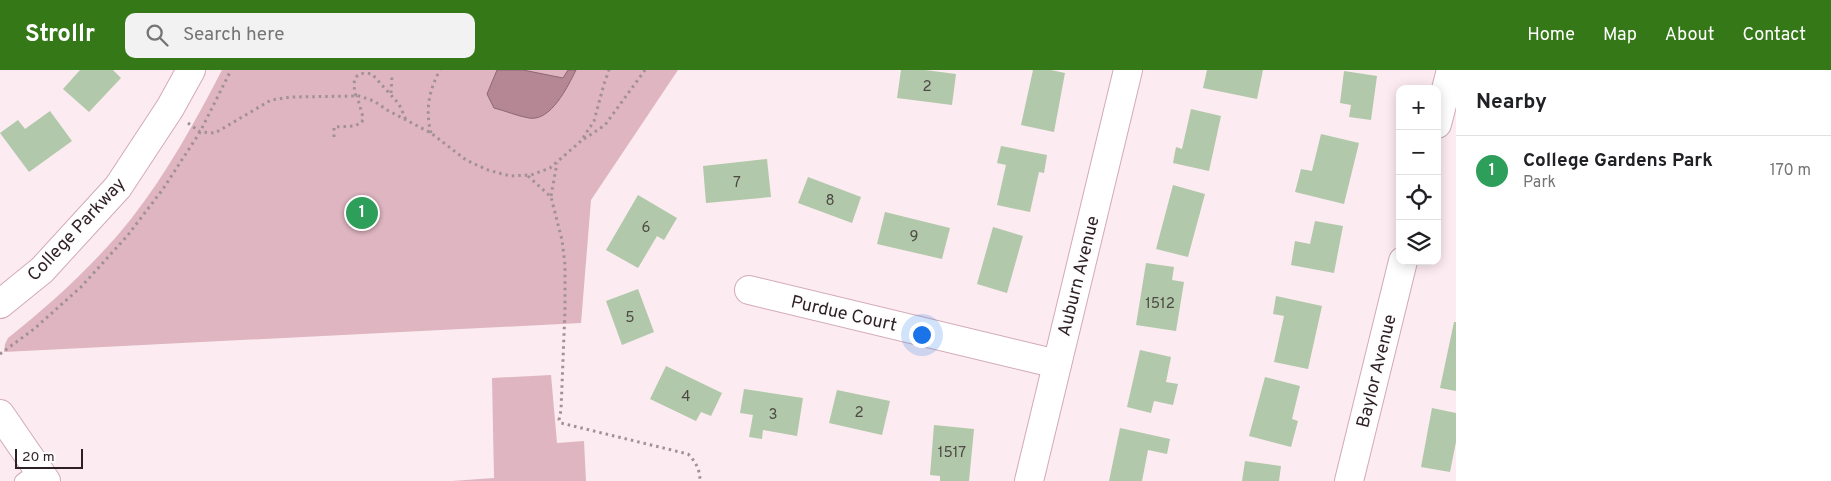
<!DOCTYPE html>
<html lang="en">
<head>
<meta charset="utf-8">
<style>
  body { margin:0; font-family:Overpass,sans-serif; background:#f2f2f2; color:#202124 }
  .controls { position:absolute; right:15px; top:15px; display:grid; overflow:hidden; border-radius:10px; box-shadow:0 2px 12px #0003 }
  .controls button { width:45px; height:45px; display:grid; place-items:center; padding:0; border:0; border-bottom:1px solid #e0e0e0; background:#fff; color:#202124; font:25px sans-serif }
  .scale { position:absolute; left:15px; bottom:12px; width:68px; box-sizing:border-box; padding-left:5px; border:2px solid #2e1f23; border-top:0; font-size:14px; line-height:18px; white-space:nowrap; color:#2e1f23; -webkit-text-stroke:4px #fdfdfd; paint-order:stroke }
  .you { position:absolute; left:921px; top:264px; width:18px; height:18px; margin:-12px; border:4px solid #fff; border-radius:50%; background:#1a73e8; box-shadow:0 0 0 8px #1a73e833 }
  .badge { display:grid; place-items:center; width:32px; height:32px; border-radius:50%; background:#357817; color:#fff; font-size:16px; font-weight:700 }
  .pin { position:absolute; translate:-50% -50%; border:2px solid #fff; box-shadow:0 1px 5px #0006 }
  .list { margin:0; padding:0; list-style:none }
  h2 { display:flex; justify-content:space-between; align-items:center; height:65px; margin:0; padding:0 20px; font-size:21px }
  h2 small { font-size:16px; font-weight:400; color:#757577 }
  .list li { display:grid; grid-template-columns:32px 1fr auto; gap:15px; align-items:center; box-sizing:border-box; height:70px; padding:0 20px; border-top:1px solid #e0e0e0 }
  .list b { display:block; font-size:19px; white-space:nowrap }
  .list p { margin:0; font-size:16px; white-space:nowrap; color:#757577 }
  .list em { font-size:16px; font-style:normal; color:#757577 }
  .icon { flex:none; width:28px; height:28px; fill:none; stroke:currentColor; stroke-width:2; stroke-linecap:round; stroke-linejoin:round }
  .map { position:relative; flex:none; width:1456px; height:411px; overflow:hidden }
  header { display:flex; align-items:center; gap:30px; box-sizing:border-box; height:70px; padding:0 25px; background:#357817; color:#fff }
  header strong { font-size:24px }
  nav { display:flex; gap:28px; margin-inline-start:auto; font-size:18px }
  .search { width:350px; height:45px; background:#f2f2f2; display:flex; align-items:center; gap:12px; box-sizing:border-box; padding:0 18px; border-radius:10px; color:#757577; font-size:19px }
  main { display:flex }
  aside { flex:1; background:#fff }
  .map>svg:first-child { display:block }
</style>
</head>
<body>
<header>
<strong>Strollr</strong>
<div class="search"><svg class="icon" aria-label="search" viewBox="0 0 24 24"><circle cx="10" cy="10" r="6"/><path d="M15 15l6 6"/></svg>Search here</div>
<nav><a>Home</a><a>Map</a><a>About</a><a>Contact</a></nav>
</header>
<main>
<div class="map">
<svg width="1456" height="411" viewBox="0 0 1456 411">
  <rect width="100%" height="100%" fill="#fcebf0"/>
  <g fill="#deb5c1">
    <path d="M222,0h456l-87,130 -10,123 -577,29 1,-8 3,-6c43,-34 89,-76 123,-119 36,-46 64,-97 91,-149z"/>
    <polygon points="551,305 557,373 584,371 586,411 452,411 494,408 492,308"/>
  </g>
  <path fill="#b58795" stroke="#8c6873" d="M497,0h26l40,8 5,-8h8c-8,16 -25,52 -47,48 -12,-2 -23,-7 -35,-10l-7,-14z"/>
  <g fill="#b1c8aa">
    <polygon points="80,0 113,0 121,8 89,42 63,19"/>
    <polygon points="901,0 925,0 956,4 952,35 897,28"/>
    <polygon points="1033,0 1051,0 1065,3 1054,62 1021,55"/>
    <polygon points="1207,0 1263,0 1257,29 1203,18"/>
    <polygon points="1344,1 1377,6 1371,50 1349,47 1351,35 1340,33"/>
    <polygon points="1191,39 1221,46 1209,101 1173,93 1176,77 1182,79"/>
    <polygon points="50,41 72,71 29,102 0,63 18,50 25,59"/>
    <polygon points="1321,64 1359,73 1344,134 1295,122 1301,99 1312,101"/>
    <polygon points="1001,76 1047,85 1044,103 1039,102 1030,142 997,135 1006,95 997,93"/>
    <polygon points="767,89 771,127 706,133 703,96"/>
    <polygon points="808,107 861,127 852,153 798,133"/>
    <polygon points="1173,115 1205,124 1188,187 1156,179"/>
    <polygon points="638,125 677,148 664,170 657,166 638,198 606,180"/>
    <polygon points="885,142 950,158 942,189 877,174"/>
    <polygon points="1315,151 1343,156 1334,203 1291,195 1295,171 1310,174"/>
    <polygon points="993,157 1023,166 1007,223 977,214"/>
    <polygon points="1146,193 1174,197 1172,210 1184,212 1176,261 1136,255"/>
    <polygon points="638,219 654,262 622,275 606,231"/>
    <polygon points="1276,226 1322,236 1308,299 1274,292 1284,246 1273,244"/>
    <polygon points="1454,252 1456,252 1456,321 1440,318"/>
    <polygon points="1140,280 1171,287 1166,312 1178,314 1173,335 1154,331 1151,343 1127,337"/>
    <polygon points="666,296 722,323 711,346 701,342 696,351 650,329"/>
    <polygon points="1265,307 1300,316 1292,349 1298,351 1291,377 1249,366"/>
    <polygon points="744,319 803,328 797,366 763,360 762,369 749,367 753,345 740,343"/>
    <polygon points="837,320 890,331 882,365 829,353"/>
    <polygon points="1432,338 1456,343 1456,372 1450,402 1421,397"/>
    <polygon points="934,355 974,359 969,411 940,411 940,406 930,405"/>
    <polygon points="1120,358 1170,369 1167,384 1148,380 1142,411 1109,411"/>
    <polygon points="1245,391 1281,396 1279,411 1242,411"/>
  </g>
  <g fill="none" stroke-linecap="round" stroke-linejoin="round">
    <defs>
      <polyline id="service" points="22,411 38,399"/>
      <g id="minor">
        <polyline points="1437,54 1451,0"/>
        <polyline points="749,220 1057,294"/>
        <polyline points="1029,411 1128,0"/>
        <polyline points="1349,411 1403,191"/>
      </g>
      <g id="tertiary">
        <polyline points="0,234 42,200 118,117 170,38 191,0"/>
        <polyline points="0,344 46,411"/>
      </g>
    </defs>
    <use href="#service" stroke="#d2aab6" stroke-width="16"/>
    <use href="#minor" stroke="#d2aab6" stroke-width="30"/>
    <use href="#tertiary" stroke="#d2aab6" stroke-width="30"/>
    <g stroke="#a19195" stroke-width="3" stroke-dasharray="2.5 4" stroke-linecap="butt">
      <polyline points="391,23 392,5"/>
      <path d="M356,26c-4,-14 -3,-26 16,-22l27,30 7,16"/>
      <polyline points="188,53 200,62 215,63 271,30 291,27 359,26 374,31 387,40 431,63 466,90 488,100 510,106 531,105 550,98 581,71 594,51 604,14 609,0"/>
      <path d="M431,63c-6,-23 -2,-43 9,-63"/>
      <polyline points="334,67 334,57 355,56 362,52 363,47 357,26"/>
      <polyline points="584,69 605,55 645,0"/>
      <path d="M528,106l23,21 11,43 3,25v45l-4,100 -2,10 2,3 127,31c8,8 12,16 12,27"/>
      <polyline points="551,126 557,93"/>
      <polyline points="0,284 34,259 81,217 128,165 163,119 200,62 231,0"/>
    </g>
    <use href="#service" stroke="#fff" stroke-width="14"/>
    <use href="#minor" stroke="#fff" stroke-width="28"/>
    <use href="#tertiary" stroke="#fff" stroke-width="28"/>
  </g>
  <g text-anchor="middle" stroke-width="4" stroke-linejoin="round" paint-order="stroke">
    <g font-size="15" fill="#4f4945">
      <text x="927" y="21">2</text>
      <text x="737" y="117">7</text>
      <text x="830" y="135">8</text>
      <text x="646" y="162">6</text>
      <text x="914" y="171">9</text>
      <text x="1160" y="238">1512</text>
      <text x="630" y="252">5</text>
      <text x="686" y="331">4</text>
      <text x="859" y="347">2</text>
      <text x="773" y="349">3</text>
      <text x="952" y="387">1517</text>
    </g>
    <g font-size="18" fill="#2e1f23" stroke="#fdfdfd">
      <text transform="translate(76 159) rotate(-47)" y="6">College Parkway</text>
      <text transform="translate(1078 206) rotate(-76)" y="6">Auburn Avenue</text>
      <text transform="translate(844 243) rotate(13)" y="6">Purdue Court</text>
      <text transform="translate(1376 301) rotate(-76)" y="6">Baylor Avenue</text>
    </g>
  </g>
</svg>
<div class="controls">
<button>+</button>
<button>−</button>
<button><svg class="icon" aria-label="locate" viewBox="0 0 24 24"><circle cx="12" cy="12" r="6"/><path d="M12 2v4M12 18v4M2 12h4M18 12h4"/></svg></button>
<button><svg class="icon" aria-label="layers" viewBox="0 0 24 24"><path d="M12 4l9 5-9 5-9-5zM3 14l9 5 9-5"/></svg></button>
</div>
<div class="scale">20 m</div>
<div class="you"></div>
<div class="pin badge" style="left:362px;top:143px;background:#2e9e5b">1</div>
</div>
<aside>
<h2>Nearby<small></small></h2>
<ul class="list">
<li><span class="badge" style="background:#2e9e5b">1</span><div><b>College Gardens Park</b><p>Park</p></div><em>170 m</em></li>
</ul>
</aside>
</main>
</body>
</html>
